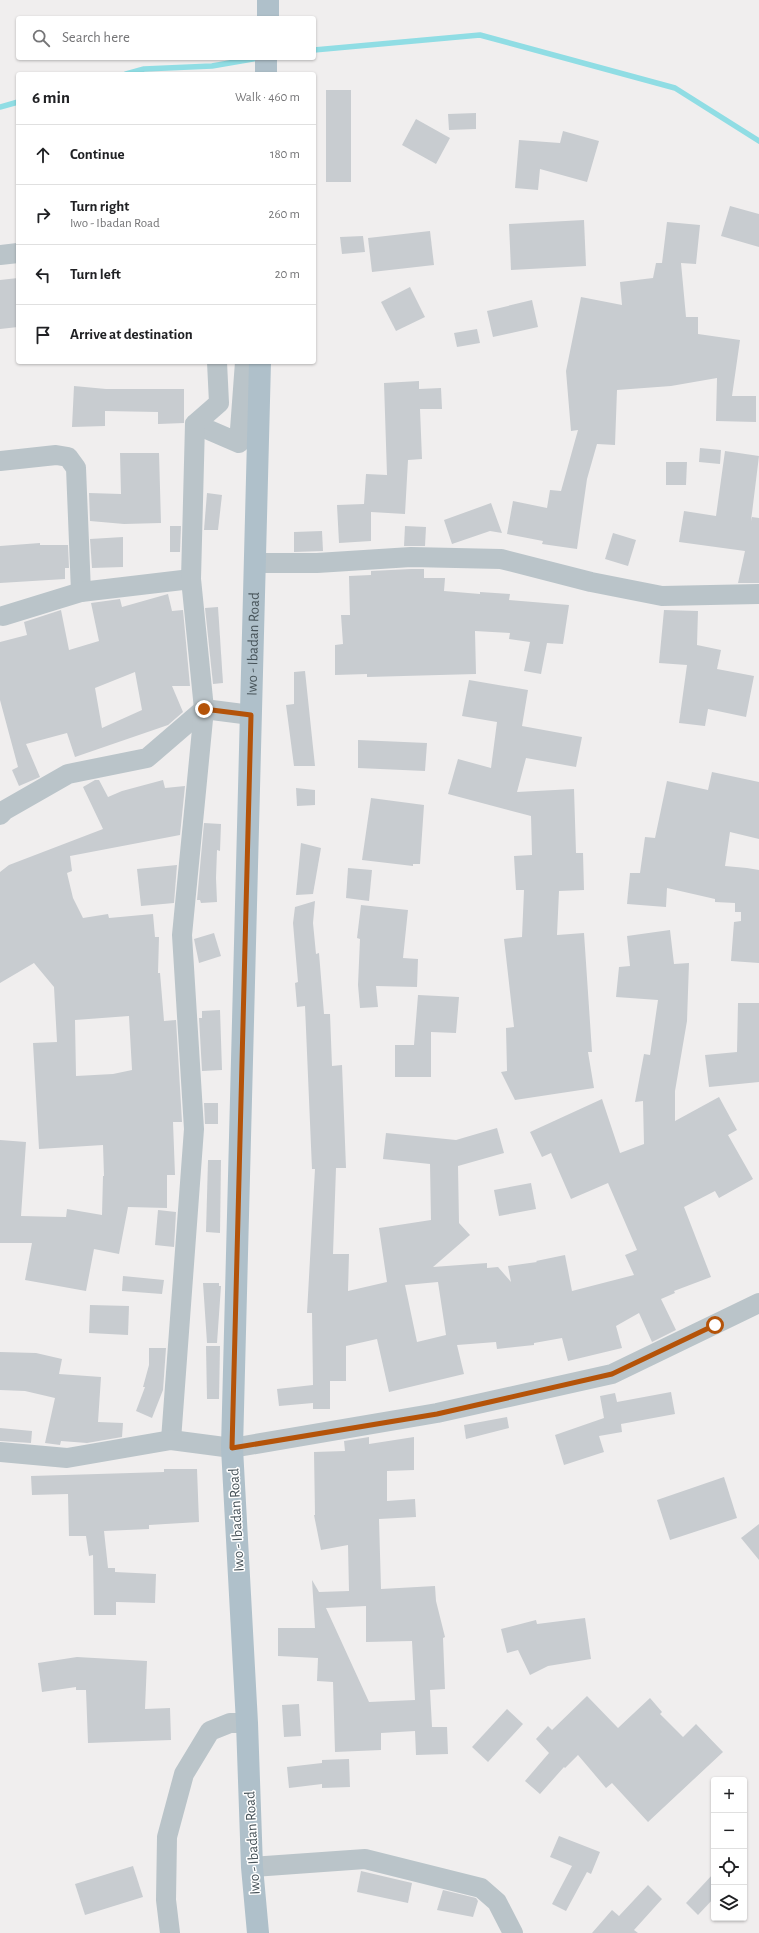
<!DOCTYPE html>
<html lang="en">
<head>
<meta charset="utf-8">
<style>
  body { margin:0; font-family:"Alegreya Sans",sans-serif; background:#f2f2f2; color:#202124 }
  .controls { position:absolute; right:12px; bottom:12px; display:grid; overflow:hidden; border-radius:4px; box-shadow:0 1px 3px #0004 }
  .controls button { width:36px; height:36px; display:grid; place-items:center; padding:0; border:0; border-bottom:1px solid #e0e0e0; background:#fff; color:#202124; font:20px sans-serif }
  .stop { position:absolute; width:12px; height:12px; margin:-9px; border:3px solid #b45309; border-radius:50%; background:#fff }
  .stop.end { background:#b45309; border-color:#fff; box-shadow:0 1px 4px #0008 }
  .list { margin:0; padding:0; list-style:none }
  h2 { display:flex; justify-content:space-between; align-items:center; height:52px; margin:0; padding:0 16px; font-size:17px }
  h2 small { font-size:13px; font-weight:400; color:#757577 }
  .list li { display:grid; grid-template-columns:26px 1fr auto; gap:12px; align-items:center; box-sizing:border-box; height:60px; padding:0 16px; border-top:1px solid #e0e0e0 }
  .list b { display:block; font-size:15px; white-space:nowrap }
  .list p { margin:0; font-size:13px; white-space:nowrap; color:#757577 }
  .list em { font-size:13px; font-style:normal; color:#757577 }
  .icon { flex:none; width:22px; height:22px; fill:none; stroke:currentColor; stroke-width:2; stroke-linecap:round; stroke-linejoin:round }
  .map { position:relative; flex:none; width:759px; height:1933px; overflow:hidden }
  .search { position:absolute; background:#fff; box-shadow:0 1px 3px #0004; left:16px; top:16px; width:300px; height:44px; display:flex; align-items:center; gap:10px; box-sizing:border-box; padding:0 14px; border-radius:4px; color:#757577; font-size:15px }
  .panel { position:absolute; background:#fff; box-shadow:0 1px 3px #0004; left:16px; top:72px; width:300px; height:292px; border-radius:4px }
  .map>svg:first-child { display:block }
</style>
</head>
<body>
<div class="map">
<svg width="759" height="1933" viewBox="0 0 759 1933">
  <rect width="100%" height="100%" fill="#f0eeee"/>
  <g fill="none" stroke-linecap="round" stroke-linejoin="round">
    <g stroke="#90dde4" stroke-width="5.5">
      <polyline points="314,50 480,35 675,88 759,141"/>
      <polyline points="126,74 144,69 212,66 258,58"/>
      <polyline points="0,107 18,102"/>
    </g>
  </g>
  <g fill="#c8ccd0" fill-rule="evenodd">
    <rect x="326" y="90" width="25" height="92"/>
    <polygon points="476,113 476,129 449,130 448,114"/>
    <polygon points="416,119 450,138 436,164 402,145"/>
    <polygon points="563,131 599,141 587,182 540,169 538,190 515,188 519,140 560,143"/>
    <polygon points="730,206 759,214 759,247 721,236"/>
    <polygon points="584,220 586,266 511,270 509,224"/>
    <polygon points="667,222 700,225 696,264 681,263 686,317 698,317 698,334 740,340 732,396 756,396 756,422 716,421 717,378 671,386 617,390 615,445 597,444 587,479 577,549 542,544 543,541 507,534 513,501 547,508 550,490 561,491 578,430 571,431 566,371 581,297 622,305 620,282 653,278 656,263 662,263"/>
    <polygon points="430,231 434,265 372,272 368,238"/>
    <polygon points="363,236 365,252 342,254 340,237"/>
    <polygon points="18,278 18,327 0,329 0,280"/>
    <polygon points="410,287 425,317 396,331 381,302"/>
    <polygon points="532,300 538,327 493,337 487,311"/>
    <polygon points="477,329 480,343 457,347 454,333"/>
    <polygon points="419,381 419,389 441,388 442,409 420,409 422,459 408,460 405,514 371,512 371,541 339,543 337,505 364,504 366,474 387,475 384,383"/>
    <polygon points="74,386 106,389 184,389 184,423 158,424 158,412 105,411 105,426 72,427"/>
    <polygon points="700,448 721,450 720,464 699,462"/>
    <polygon points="725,451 759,456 751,521 752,517 759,518 759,583 738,583 745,551 679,542 684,511 716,516"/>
    <polygon points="120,453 159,453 161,523 124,524 90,521 89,493 121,494"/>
    <polygon points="666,462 687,462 686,485 666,485"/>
    <polygon points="207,493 222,495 218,530 204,530"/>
    <polygon points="491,503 502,533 490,531 452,544 444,520"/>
    <polygon points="170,526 181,526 180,552 170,552"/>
    <polygon points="405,526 426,527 425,546 404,546"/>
    <polygon points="322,531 323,551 294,552 294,532"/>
    <polygon points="613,533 636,540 628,566 605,559"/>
    <polygon points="123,537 123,567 92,568 90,539"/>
    <polygon points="40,543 40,545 68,545 69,568 65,568 65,579 0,583 0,546"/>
    <polygon points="411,569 424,569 424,578 445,578 444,591 480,594 480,592 510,594 509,600 569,605 563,644 547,643 541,674 524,671 530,642 509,639 510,633 475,631 476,674 367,677 367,674 335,675 335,645 343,644 341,615 350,615 349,576 371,575 371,571"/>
    <path d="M168,594l4,17 11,-1 7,76h-18l11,26 -15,13 -93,32 -8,-24 -41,11 14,33 -21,9 -7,-16 6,-3 -18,-67v-58l27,-7 -3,-13 37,-12 8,40 30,-9 -8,-38 29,-4 2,8zM135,672l7,38 -40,18 -7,-40z"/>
    <polygon points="218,607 223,683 213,684 205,608"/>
    <polygon points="664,610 698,611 697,645 721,650 717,669 754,676 746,717 708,709 705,726 679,723 687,665 659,663"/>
    <polygon points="305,671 315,766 294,766 286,705 294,704 294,672"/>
    <polygon points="469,680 528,690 522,726 582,737 576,767 526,758 517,792 574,789 576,853 583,853 584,890 559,891 557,935 584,933 592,1052 588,1052 594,1088 515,1100 501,1072 507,1071 506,1028 514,1027 504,939 522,937 524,890 516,890 514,856 532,855 531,816 448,794 458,759 491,768 497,722 462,716"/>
    <polygon points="358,740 427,743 425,771 358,768"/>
    <polygon points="712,772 759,782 759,839 730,832 725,866 747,868 759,870 759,963 731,961 734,922 741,921 741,912 735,912 735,903 715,902 715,899 667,888 666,907 627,904 630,873 640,873 645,837 655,838 667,781 708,790"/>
    <path d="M95,780h4l9,17 14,-6 41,-11 2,8 20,-2 -5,49 -110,21 2,15 -5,2 6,25 10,20 25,-4 1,4 44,-4 2,23h4l-1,36h2l4,48 12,-1 6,102h-9l2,53h-8v33l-39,-1 -9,47 -25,-5 -8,42 -61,-11 7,-37h-32v-103l26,2 -5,74 45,1 1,-8 35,6 1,-39h1l-1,-31 -64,4 -6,-106 24,-1 -3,-55 -20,-24 -34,20v-111l9,-7 94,-36 -20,-42zM129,1016l3,54 -19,4 -37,2 -1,-56z"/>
    <polygon points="296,788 315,790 315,805 297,806"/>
    <polygon points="371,798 424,805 420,864 413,864 413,866 362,860"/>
    <polygon points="204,823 221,824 220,851 217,850 216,878 217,902 201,903 200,900 197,900"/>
    <polygon points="301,843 321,848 313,894 296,895"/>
    <polygon points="177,865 174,903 141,906 137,869"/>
    <polygon points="348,868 372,870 369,901 346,898"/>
    <path d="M315,901l-2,22 3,31 3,-1 5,61h6l2,52 10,-1 4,103h-10l-3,86h16l-1,37 39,-9 -8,-54 52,-8 -1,-56 -47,-5 3,-26 70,7 41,-12 7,25 -46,13 1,57 11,12 -37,32 54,-4v5l11,-1 13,15 -3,-16 29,-4 -1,-1 29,-6 7,36 62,-16 -9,-20 12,-5 -29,-67 -37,16 -20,-46 -9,4 -12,-25 72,-33 18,54 24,-9 -1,-43 -8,1 9,-48 6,1 8,-55 -42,-3 3,-30 11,-1 -3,-30 43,-6 4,34 15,-1 -2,58 -12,70v30l44,-24 18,33 -9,5 25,44 -34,19 -4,-7 -31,16 27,70 -37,14 1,2 -14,6 15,31 -24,12 -13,-29 -23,13 6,22 -54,13 -6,-23 -28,5v2l-37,4 -1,-7 -39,3 7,29 -75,18 -12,-53 -31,7v35h-16v28h-17v-6l-34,3 -2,-17 36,-4 -1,-72h-5l8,-144h-3l-7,-163 -8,1 -2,-24 3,-1 -5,-59 2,-16zM438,1282l8,53 -29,7 -12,-57z"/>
    <polygon points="361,905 408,910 403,958 418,959 417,987 376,986 378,1007 360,1008 358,985 360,939 357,938"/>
    <polygon points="214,933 221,956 199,963 194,939"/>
    <polygon points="418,995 459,997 456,1033 431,1032 431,1077 395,1077 395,1045 414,1045"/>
    <polygon points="738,1003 759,1003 759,1082 709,1087 705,1055 737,1052"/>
    <polygon points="220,1010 222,1070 202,1071 199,1018 202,1018 202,1011"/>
    <polygon points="204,1103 218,1103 218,1124 205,1124"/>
    <polygon points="208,1160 221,1160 220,1233 206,1232"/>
    <polygon points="531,1183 536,1209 499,1216 494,1190"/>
    <polygon points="158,1210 176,1212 174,1247 155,1245"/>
    <polygon points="123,1276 164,1280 162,1294 122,1291"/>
    <polygon points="203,1283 219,1283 219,1286 221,1286 217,1343 207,1343"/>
    <polygon points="90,1305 129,1306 128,1335 89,1333"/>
    <polygon points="206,1346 220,1346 219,1399 207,1399"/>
    <polygon points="149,1348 166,1348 163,1390 152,1418 136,1411 145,1387 143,1387 149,1365"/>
    <polygon points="0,1352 36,1353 62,1359 59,1374 101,1377 98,1422 123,1423 122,1437 87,1443 61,1441 60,1445 45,1443 55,1398 25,1391 0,1390"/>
    <polygon points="671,1392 675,1414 621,1424 622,1432 599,1436 604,1452 564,1465 555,1435 604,1418 600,1396 615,1393 617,1402"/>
    <polygon points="507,1417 509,1428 466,1439 464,1425"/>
    <polygon points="0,1428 32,1431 31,1443 0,1441"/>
    <path d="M369,1437v7l45,-7v33l-27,1v30l28,-2 1,18 -37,2 2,70 54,-3 1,15 9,36 -2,1 2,51 -15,1 2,37h15l1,27 -32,1 -1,-24 -34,2v17l-46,2 -2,-70 -16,-1 1,-23 -40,-2v-28h37l-3,-48 7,12 30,-1 -1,-46 -27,5 -7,-35h1l-1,-63 31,-1 -1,-10zM366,1606v36l46,-1 3,59 -46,2 -43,-94z"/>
    <polygon points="164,1469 197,1469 199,1522 149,1525 149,1529 104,1531 108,1568 115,1568 115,1572 156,1574 155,1603 116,1602 116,1615 94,1615 93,1555 89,1556 86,1536 69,1536 68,1494 32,1495 31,1476 164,1472"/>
    <polygon points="724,1477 737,1518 670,1540 657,1500"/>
    <polygon points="759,1524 759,1560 741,1538"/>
    <polygon points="585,1618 591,1659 548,1666 530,1675 518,1650 507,1653 501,1629 536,1620 537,1624"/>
    <polygon points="77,1657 147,1661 145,1709 170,1708 171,1740 88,1743 86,1690 76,1690 76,1687 42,1692 38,1663"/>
    <polygon points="587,1696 618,1728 650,1698 662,1712 660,1714 683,1737 696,1724 723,1752 648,1822 612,1783 606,1788 578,1755 565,1768 564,1767 540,1794 525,1781 549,1753 536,1739 548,1726 552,1730"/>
    <polygon points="299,1704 301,1736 284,1737 282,1705"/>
    <polygon points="507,1709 523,1724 488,1762 472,1747"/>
    <polygon points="349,1759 350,1787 322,1788 322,1784 289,1788 287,1767 322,1763 322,1760"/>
    <polygon points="559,1836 600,1852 591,1874 587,1872 566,1911 552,1904 572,1866 550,1857"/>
    <polygon points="133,1866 143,1897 85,1915 75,1884"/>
    <polygon points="361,1871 412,1883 408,1903 357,1892"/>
    <polygon points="714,1873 714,1898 698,1915 686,1903"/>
    <polygon points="648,1885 662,1899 634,1930 638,1933 592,1933 612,1910 619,1916"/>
    <polygon points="443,1890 476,1898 478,1901 473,1917 437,1910"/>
  </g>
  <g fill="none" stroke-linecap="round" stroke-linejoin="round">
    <g stroke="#bac4c9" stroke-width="20">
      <polyline points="0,255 18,253"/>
      <polyline points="217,362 219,403 195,424 239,443 245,362"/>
      <polyline points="0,461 56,455 68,457 76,468 81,592"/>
      <polyline points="256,563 317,563 411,557 501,559 591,582 662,596 759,594"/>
      <polyline points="3,616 81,592 191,579"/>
      <polyline points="0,815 5,810 68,774 147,758 204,709 251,715"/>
      <polyline points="171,1440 194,1129 182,935 204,709 191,579 195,424"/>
      <polyline points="0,1452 67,1458 171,1440 232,1448 437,1413 612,1374 759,1303"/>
      <polyline points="252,1867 365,1859 481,1888 497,1902 513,1933"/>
      <polyline points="170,1933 166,1900 167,1837 184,1774 210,1731 230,1723 247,1723"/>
    </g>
    <g stroke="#afc0ca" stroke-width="22">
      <polyline points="268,0 268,18"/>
      <polyline points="266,74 266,58"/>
      <path id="s1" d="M258,1933l-6,-66 -5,-144 -15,-275 28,-1086"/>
    </g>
  </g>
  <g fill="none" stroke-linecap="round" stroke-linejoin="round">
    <polyline stroke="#b45309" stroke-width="5" points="204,709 251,715 232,1448 437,1414 612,1374 715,1325"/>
  </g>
  <g text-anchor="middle" stroke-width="3" stroke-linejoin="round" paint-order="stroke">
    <g font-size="15" fill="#475359" stroke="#fff">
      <text dy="5" stroke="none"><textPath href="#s1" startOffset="1290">Iwo - Ibadan Road</textPath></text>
      <text transform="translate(236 1520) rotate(-93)" y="5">Iwo - Ibadan Road</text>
      <text transform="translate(252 1843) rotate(-93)" y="5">Iwo - Ibadan Road</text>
    </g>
  </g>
</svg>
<div class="controls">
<button>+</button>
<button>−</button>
<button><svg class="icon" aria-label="locate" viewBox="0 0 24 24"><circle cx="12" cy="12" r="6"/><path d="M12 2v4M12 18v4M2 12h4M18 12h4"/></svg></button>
<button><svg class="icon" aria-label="layers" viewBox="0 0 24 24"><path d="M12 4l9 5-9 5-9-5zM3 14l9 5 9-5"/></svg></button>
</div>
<div class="stop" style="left:715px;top:1325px"></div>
<div class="stop end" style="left:204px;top:709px"></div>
<div class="search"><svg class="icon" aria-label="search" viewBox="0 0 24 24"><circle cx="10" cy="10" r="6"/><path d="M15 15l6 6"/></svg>Search here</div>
<section class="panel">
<h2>6 min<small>Walk · 460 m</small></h2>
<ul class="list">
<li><svg class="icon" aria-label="ahead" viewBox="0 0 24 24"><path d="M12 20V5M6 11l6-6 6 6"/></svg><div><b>Continue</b></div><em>180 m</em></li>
<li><svg class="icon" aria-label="right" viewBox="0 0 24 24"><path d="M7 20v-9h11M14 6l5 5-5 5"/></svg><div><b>Turn right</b><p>Iwo - Ibadan Road</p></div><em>260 m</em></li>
<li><svg class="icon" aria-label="left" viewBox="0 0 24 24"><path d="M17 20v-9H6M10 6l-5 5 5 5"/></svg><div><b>Turn left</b></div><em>20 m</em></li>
<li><svg class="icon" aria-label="arrive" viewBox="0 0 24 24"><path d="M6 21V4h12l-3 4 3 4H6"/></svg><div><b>Arrive at destination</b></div></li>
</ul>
</section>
</div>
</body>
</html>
